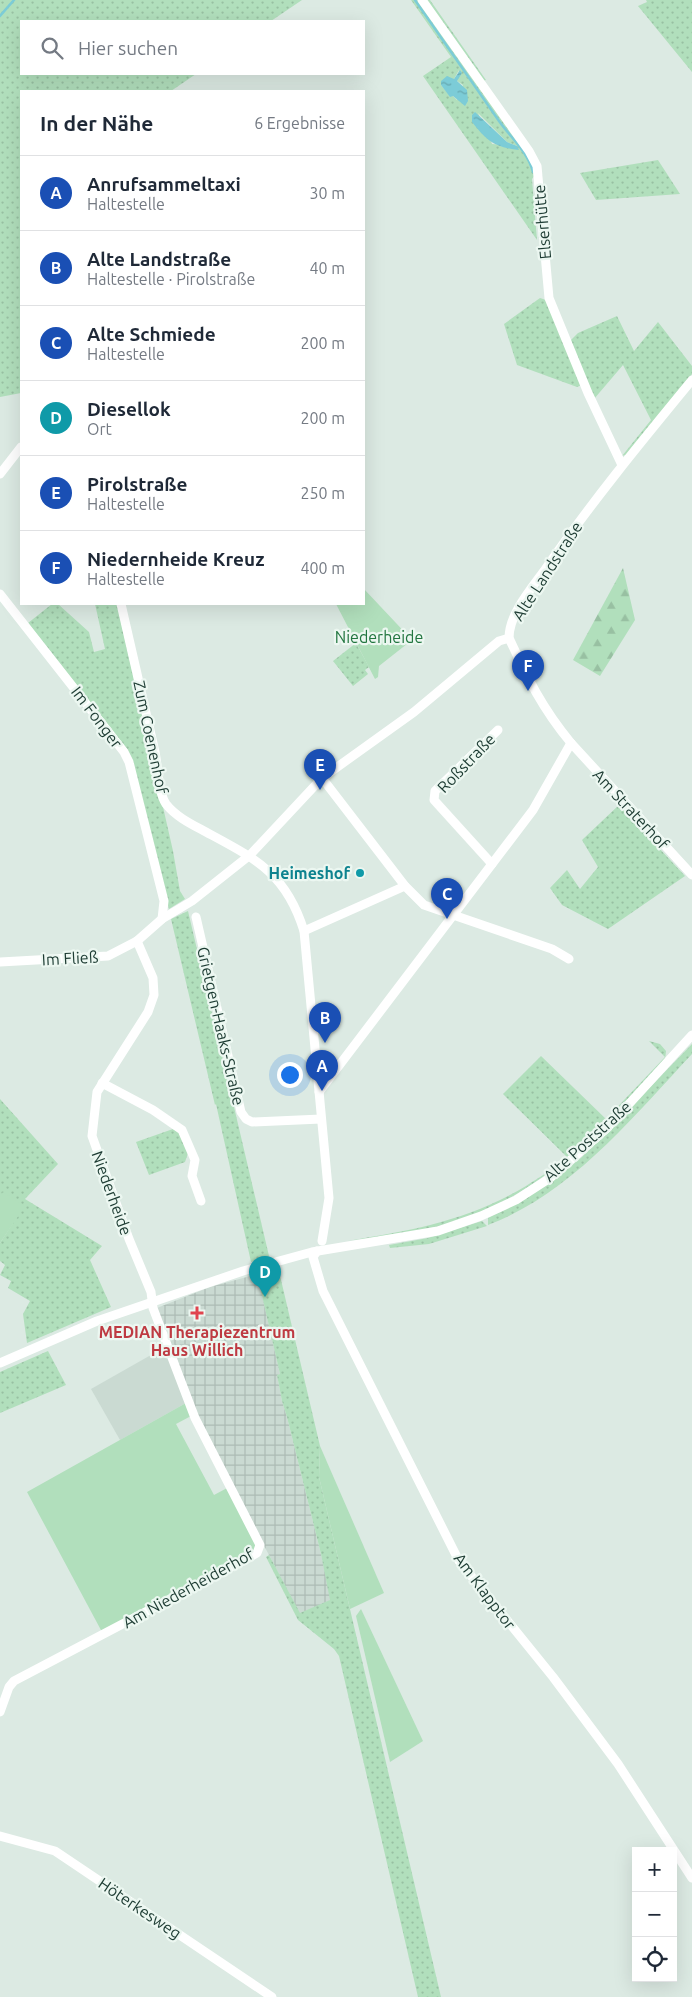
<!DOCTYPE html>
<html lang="de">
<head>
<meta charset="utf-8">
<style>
  body { margin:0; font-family:Ubuntu,sans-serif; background:#f6f6f7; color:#1f2937 }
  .controls { position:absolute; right:15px; bottom:15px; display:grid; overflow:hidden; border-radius:0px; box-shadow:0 5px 20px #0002 }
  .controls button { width:45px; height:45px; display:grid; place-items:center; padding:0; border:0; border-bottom:1px solid #e0e1e3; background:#fff; color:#1f2937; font:25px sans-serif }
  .you { position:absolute; left:289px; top:1074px; width:18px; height:18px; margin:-12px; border:4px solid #fff; border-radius:50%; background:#1a73e8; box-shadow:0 0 0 8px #1a73e833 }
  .badge { display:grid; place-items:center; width:32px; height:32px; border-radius:50%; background:#84483d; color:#fff; font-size:16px; font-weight:700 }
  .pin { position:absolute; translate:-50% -41px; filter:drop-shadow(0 1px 2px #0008) }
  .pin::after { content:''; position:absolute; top:26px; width:18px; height:15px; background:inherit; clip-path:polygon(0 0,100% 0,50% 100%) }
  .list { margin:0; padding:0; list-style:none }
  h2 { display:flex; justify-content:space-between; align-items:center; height:65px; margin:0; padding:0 20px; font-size:21px }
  h2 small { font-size:16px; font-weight:400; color:#747a83 }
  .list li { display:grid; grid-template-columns:32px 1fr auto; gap:15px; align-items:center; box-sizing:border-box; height:75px; padding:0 20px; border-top:1px solid #e0e1e3 }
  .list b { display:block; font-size:19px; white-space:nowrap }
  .list p { margin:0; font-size:16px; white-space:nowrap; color:#747a83 }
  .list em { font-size:16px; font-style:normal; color:#747a83 }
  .icon { flex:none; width:28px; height:28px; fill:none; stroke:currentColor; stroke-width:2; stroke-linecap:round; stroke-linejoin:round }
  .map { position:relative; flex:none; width:692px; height:1997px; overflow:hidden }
  .search { position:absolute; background:#fff; box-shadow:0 5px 20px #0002; left:20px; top:20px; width:345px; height:55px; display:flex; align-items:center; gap:12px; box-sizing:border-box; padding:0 18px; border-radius:0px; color:#747a83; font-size:19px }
  .panel { position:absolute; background:#fff; box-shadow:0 5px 20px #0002; left:20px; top:90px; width:345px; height:515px; border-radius:0px }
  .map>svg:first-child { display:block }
</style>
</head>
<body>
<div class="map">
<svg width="692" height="1997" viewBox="0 0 692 1997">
  <defs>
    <pattern id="industrial-grid" width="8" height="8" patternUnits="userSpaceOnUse" patternTransform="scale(1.25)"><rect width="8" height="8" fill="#cadad2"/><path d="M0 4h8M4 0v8" fill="none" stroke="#adbcb5"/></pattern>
    <pattern id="grass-dots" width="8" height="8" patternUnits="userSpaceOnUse" patternTransform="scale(1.25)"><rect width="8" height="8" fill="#b1dfbc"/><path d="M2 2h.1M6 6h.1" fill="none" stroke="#98c0a2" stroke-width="1.8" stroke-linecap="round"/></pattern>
    <pattern id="forest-firs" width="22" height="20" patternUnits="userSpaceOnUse" patternTransform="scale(1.25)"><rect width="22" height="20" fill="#b1dfbc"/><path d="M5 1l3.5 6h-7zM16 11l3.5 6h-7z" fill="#98c0a2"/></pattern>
    <pattern id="water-ripples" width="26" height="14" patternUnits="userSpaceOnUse" patternTransform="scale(1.25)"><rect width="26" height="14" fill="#7cccd7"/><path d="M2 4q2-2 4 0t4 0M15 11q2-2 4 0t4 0" fill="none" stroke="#65a7af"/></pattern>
  </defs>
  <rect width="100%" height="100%" fill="#dceae3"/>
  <polygon fill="#cadad2" points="165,1347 186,1403 120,1440 91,1389"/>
  <polygon fill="url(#industrial-grid)" points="254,1275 255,1278 258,1277 280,1374 277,1375 282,1401 287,1417 321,1554 331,1600 300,1614 199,1422 157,1308 210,1287"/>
  <g fill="url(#grass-dots)" fill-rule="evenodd">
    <polygon points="0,0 302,0 271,21 21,21 21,74 196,74 171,91 21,91 21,393 0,397"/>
    <path d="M411,0h8l108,152 9,22 -4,5 5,61 -114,-164 28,-19zM459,70l-2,11 6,4 -6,15 -4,-4h-3l-9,-11 13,-6zM478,113l29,29 10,4 -25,-2z"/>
    <polygon points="426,0 430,0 486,80 483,81 539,161 545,189 541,170"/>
    <polygon points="646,0 692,0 692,72 638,6 647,2"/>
    <polygon points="658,160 680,194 596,200 580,173"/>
    <polygon points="540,298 546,300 582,385 577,387 517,365 504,324"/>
    <polygon points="617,316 634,351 658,322 692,366 692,374 628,454 622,456 651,420 623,365 594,399 570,341 578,333"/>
    <polygon points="52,604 58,604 89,632 94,652 105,649 95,604 117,604 173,851 180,891 185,899 169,909 127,749 28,623"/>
    <polygon points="356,643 369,667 365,670 368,674 353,686 333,661"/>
    <polygon points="619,805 685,876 608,929 562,905 550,888 567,870 580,889 598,867 582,840"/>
    <polygon points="188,911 269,1256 251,1262 216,1104 215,1105 171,919"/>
    <path d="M649,1041l11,3 6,7 -1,9c-66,70 -125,139 -221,165 -32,8 -65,12 -97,16 66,-11 120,-20 179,-55 14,-9 29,-18 41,-29l-64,-63 38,-38 65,63 59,-62z"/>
    <path d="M692,1044v10c-60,64 -120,139 -204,171v-7c34,-16 65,-36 94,-61z"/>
    <polygon points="0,1099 58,1164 25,1199 102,1246 90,1260 111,1307 27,1343 23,1314 30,1301 8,1288 11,1281 0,1275 5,1265 0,1261 0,1243 24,1206 0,1197"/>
    <polygon points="173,1129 181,1133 188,1153 185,1162 149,1175 136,1142"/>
    <polygon points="482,1221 487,1226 429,1244 390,1248 389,1245 428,1238"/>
    <polygon points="278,1267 320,1446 319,1477 441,1997 418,1997 339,1656 334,1649 298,1620 266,1557 269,1555 300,1613 330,1600 321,1554 287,1417 282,1401 277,1375 280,1374 258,1278 255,1278 254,1275"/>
    <polygon points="48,1351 66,1385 0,1413 0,1372"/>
  </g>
  <polygon fill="url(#forest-firs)" points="623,568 635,620 600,676 573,660"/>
  <g fill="#b1dfbc">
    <polygon points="364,589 412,640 379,666 378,677 375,679 336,604 364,604"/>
    <polygon points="3,1192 25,1206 0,1243 0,1197"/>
    <polygon points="186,1403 191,1416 176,1424 214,1495 229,1487 259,1545 257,1551 102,1632 27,1492"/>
    <polygon points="320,1446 384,1593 350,1609 319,1477"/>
    <polygon points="361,1609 423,1741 390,1762 356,1616"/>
  </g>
  <g fill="url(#water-ripples)">
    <polygon points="460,70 462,73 457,81 467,90 468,101 465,106 453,96 450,97 441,85 441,81 447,76 454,79"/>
    <path d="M475,112l32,30 10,4 2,4c-25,-3 -32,-9 -47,-28v-7z"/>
  </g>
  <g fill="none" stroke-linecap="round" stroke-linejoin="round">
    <g stroke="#7cccd7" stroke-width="2.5">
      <path d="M415,0c28,40 56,81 84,121 12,17 29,31 34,51"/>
      <polyline points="0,16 14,0"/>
    </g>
    <g stroke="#fff" stroke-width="9">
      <polyline points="422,0 529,151 537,166 549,298 588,393 622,465"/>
      <path d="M692,380c-51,62 -102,124 -148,191 -13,18 -35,43 -35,67 19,41 33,70 62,105l121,132"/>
      <polyline points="0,474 21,447"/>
      <polyline points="0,594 124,752 129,762 164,901 162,919"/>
      <path d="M121,604c11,49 23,99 34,148 3,14 3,41 11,52 10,13 27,21 40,28 50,27 80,41 98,99l25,267 -7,43"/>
      <polyline points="322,778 405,886 424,905 552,949 569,959"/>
      <polyline points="492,864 434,800 435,791 498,730"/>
      <polyline points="196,917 241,1112 246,1119 252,1122 321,1119"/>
      <polyline points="304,931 405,886"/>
      <polyline points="0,962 108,956 137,941 162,919 192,901 250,855 322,778 414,712 499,641 509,638"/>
      <polyline points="102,1083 153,1110 182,1130 195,1160 192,1176 201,1201"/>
      <polyline points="319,1092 533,810 571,743"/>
      <polyline points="317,1251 313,1257 323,1291 459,1561 553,1677 618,1764 692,1878"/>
      <polyline points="0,1363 97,1321 243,1271 312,1252 438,1231 481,1216 516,1200 550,1178 607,1128 692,1035"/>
      <polyline points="0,1712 9,1687 14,1681 252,1556 257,1553 260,1545 195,1418 153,1308 151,1292 129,1239 92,1136 97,1092 148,1012 154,995 153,978 137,941"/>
      <polyline points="0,1836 55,1851 272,1997"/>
    </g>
  </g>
  <circle fill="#0f9aa8" stroke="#ecf7f1" stroke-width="2" cx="360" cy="873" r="5"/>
  <path fill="#e0444e" stroke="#ecf7f1" stroke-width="2" d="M194.5 1305.5h5v5h5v5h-5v5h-5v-5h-5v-5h5z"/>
  <g text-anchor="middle" stroke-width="4.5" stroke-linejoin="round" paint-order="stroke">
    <g font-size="16" fill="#1c3b32" stroke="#ecf7f1">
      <text transform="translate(542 222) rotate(-95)" y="6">Elserhütte</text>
      <text transform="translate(547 571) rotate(-57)" y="6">Alte Landstraße</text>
      <text transform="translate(97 717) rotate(53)" y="6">Im Fonger</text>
      <text transform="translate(151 737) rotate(78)" y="6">Zum Coenenhof</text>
      <text transform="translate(466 763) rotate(-46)" y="6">Roßstraße</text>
      <text transform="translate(631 809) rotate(47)" y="6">Am Straterhof</text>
      <text transform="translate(70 958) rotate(-3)" y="6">Im Fließ</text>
      <text transform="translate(221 1026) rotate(77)" y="6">Grietgen-Haaks-Straße</text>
      <text transform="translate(587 1141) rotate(-42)" y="6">Alte Poststraße</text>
      <text transform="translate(112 1193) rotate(70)" y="6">Niederheide</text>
      <text transform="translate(188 1588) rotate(-29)" y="6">Am Niederheiderhof</text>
      <text transform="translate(485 1591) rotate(53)" y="6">Am Klapptor</text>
      <text transform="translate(140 1908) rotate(34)" y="6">Höterkesweg</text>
    </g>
    <g font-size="16" fill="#227640" stroke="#ecf7f1">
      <text x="379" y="643">Niederheide</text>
    </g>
    <g font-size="16" font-weight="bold" fill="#0d838f" stroke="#ecf7f1" text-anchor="end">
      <text x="350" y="879">Heimeshof</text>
    </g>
    <g font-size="16" font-weight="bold" fill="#be3a42" stroke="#ecf7f1">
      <text x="197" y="1338">MEDIAN Therapiezentrum<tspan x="197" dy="18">Haus Willich</tspan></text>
    </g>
  </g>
</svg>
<div class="controls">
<button>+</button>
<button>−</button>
<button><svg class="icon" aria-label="locate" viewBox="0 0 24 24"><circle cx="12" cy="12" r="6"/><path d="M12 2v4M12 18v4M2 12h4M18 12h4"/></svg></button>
</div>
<div class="you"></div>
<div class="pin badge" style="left:322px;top:1091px;background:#1a4fb4">A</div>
<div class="pin badge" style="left:325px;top:1043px;background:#1a4fb4">B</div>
<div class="pin badge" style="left:447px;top:919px;background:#1a4fb4">C</div>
<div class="pin badge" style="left:265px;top:1297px;background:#0f9aa8">D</div>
<div class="pin badge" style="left:320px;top:790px;background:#1a4fb4">E</div>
<div class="pin badge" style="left:528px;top:691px;background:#1a4fb4">F</div>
<div class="search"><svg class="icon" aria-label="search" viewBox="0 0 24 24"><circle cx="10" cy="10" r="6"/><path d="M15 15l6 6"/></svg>Hier suchen</div>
<section class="panel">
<h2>In der Nähe<small>6 Ergebnisse</small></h2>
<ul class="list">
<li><span class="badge" style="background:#1a4fb4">A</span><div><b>Anrufsammeltaxi</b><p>Haltestelle</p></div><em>30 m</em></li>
<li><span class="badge" style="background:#1a4fb4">B</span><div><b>Alte Landstraße</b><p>Haltestelle · Pirolstraße</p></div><em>40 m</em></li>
<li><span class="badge" style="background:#1a4fb4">C</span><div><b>Alte Schmiede</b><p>Haltestelle</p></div><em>200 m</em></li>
<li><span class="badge" style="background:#0f9aa8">D</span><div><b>Diesellok</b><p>Ort</p></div><em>200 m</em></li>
<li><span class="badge" style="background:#1a4fb4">E</span><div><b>Pirolstraße</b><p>Haltestelle</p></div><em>250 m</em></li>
<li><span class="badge" style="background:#1a4fb4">F</span><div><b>Niedernheide Kreuz</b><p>Haltestelle</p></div><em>400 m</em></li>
</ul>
</section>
</div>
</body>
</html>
